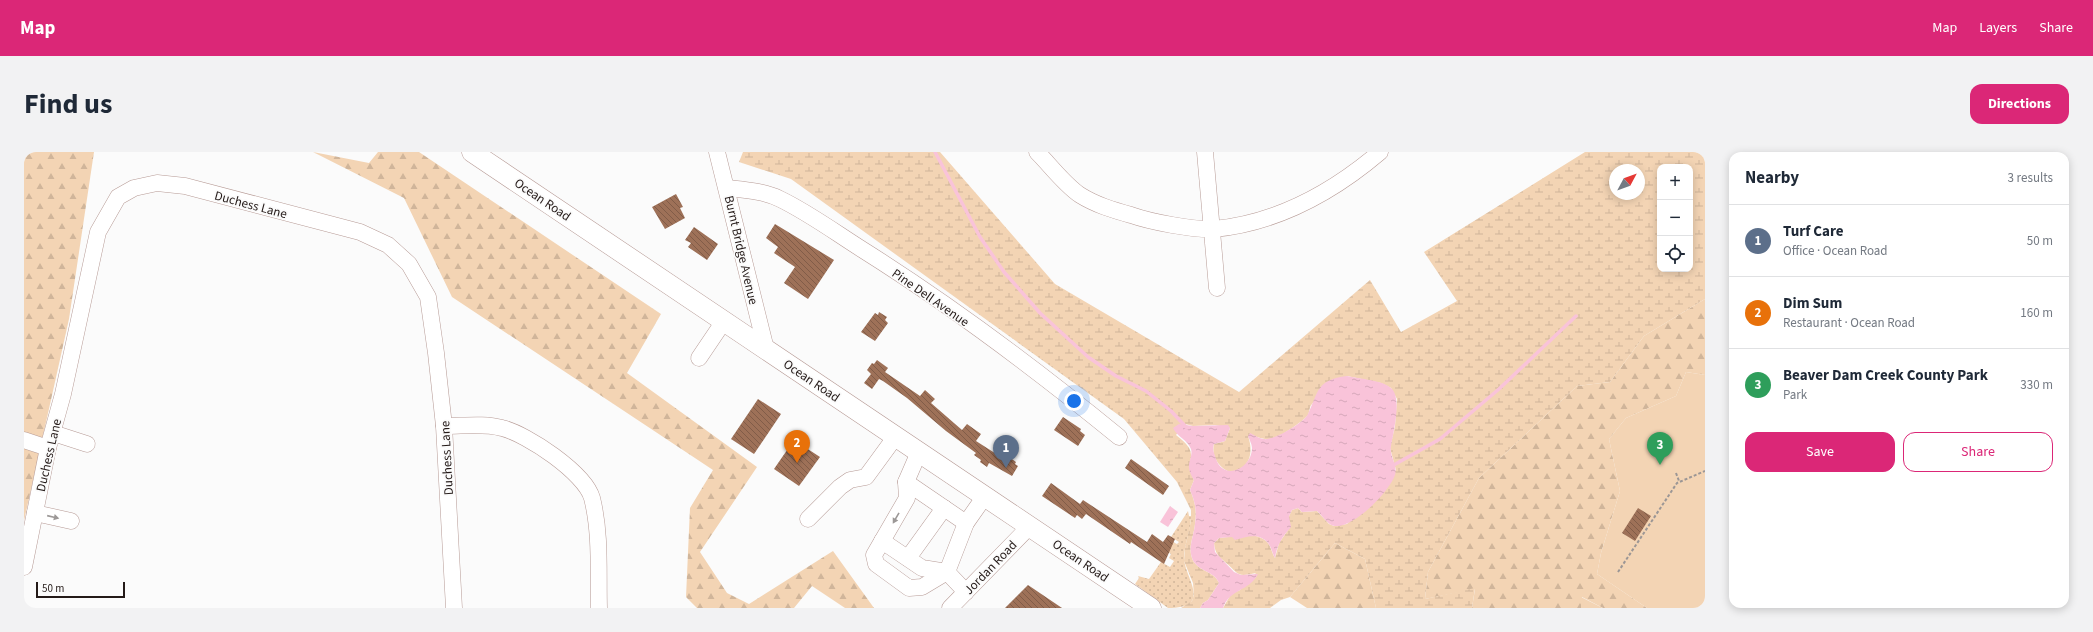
<!DOCTYPE html>
<html lang="en">
<head>
<meta charset="utf-8">
<style>
  body { margin:0; font-family:"Source Sans 3",sans-serif; background:#f2f2f3; color:#1f2937 }
  .controls { position:absolute; right:12px; top:12px; display:grid; overflow:hidden; border-radius:8px; box-shadow:0 2px 10px #0003 }
  .controls button { width:36px; height:36px; display:grid; place-items:center; padding:0; border:0; border-bottom:1px solid #e0e1e3; background:#fff; color:#1f2937; font:20px sans-serif }
  .compass { position:absolute; left:1585px; top:12px; width:36px; height:36px; border-radius:50%; background:#fff; box-shadow:0 2px 10px #0003; rotate:49deg }
  .scale { position:absolute; left:12px; bottom:10px; width:89px; box-sizing:border-box; padding-left:4px; border:2px solid #241a18; border-top:0; font-size:11px; line-height:14px; white-space:nowrap; color:#241a18; -webkit-text-stroke:3px #fbfbfb; paint-order:stroke }
  .you { position:absolute; left:1050px; top:249px; width:14px; height:14px; margin:-10px; border:3px solid #fff; border-radius:50%; background:#1a73e8; box-shadow:0 0 0 6px #1a73e833 }
  .badge { display:grid; place-items:center; width:26px; height:26px; border-radius:50%; background:#db2777; color:#fff; font-size:13px; font-weight:700 }
  .pin { position:absolute; translate:-50% -33px; filter:drop-shadow(0 1px 2px #0008) }
  .pin::after { content:''; position:absolute; top:21px; width:14px; height:12px; background:inherit; clip-path:polygon(0 0,100% 0,50% 100%) }
  .list { margin:0; padding:0; list-style:none }
  h2 { display:flex; justify-content:space-between; align-items:center; height:52px; margin:0; padding:0 16px; font-size:17px }
  h2 small { font-size:13px; font-weight:400; color:#747a83 }
  .list li { display:grid; grid-template-columns:26px 1fr auto; gap:12px; align-items:center; box-sizing:border-box; height:72px; padding:0 16px; border-top:1px solid #e0e1e3 }
  .list b { display:block; font-size:15px; white-space:nowrap }
  .list p { margin:0; font-size:13px; white-space:nowrap; color:#747a83 }
  .list em { font-size:13px; font-style:normal; color:#747a83 }
  .actions { display:flex; gap:8px; padding:12px 16px }
  .actions a { flex:1; padding:9px 0; border:1px solid #db2777; border-radius:12px; text-align:center; font-size:14px; color:#db2777 }
  .actions .main { background:#db2777; color:#fff }
  .icon { flex:none; width:22px; height:22px; fill:none; stroke:currentColor; stroke-width:2; stroke-linecap:round; stroke-linejoin:round }
  .map { position:relative; flex:none; width:1681px; height:456px; overflow:hidden; border-radius:12px }
  header { display:flex; align-items:center; gap:24px; box-sizing:border-box; height:56px; padding:0 20px; background:#db2777; color:#fff }
  header strong { font-size:19px }
  nav { display:flex; gap:22px; margin-inline-start:auto; font-size:14px }
  .intro { display:flex; align-items:center; justify-content:space-between; box-sizing:border-box; height:96px; padding:0 24px }
  h1 { margin:0; font-size:28px }
  .button { padding:10px 18px; border-radius:12px; background:#db2777; color:#fff; font-size:14px; font-weight:700 }
  main { display:flex; gap:24px; padding:0 24px }
  aside { flex:1; background:#fff; border-radius:12px; box-shadow:0 2px 10px #0003 }
  .map>svg:first-child { display:block }
</style>
</head>
<body>
<header>
<strong>Map</strong>
<nav><a>Map</a><a>Layers</a><a>Share</a></nav>
</header>
<div class="intro"><h1>Find us</h1><a class="button">Directions</a></div>
<main>
<div class="map">
<svg width="1681" height="456" viewBox="0 0 1681 456">
  <defs>
    <pattern id="grass-dots" width="8" height="8" patternUnits="userSpaceOnUse"><rect width="8" height="8" fill="#f3d4b4"/><path d="M2 2h.1M6 6h.1" fill="none" stroke="#d0b59a" stroke-width="1.8" stroke-linecap="round"/></pattern>
    <pattern id="forest-firs" width="22" height="20" patternUnits="userSpaceOnUse"><rect width="22" height="20" fill="#f3d4b4"/><path d="M5 1l3.5 6h-7zM16 11l3.5 6h-7z" fill="#d0b59a"/></pattern>
    <pattern id="wetland-marsh" width="20" height="14" patternUnits="userSpaceOnUse"><rect width="20" height="14" fill="#f3d4b4"/><path d="M1 5h8M5 5V1M11 12h8M15 12V8" fill="none" stroke="#d0b59a"/></pattern>
    <pattern id="water-ripples" width="26" height="14" patternUnits="userSpaceOnUse"><rect width="26" height="14" fill="#f9c3d9"/><path d="M2 4q2-2 4 0t4 0M15 11q2-2 4 0t4 0" fill="none" stroke="#d5a7ba"/></pattern>
    <pattern id="building-back-hatch" width="6" height="6" patternUnits="userSpaceOnUse"><rect width="6" height="6" fill="#9e7158"/><path d="M-1 5l2 2M0 0l6 6M5-1l2 2" fill="none" stroke="#815c48"/></pattern>
  </defs>
  <rect width="100%" height="100%" fill="#fbfbfb"/>
  <path fill="url(#grass-dots)" d="M1164,359l1,5h2c0,15 -7,28 -7,43 2,21 29,49 -16,49l-33,-24 4,-6 -1,-2 11,3 12,-17 9,5 4,-6 -5,-3 2,-4 -6,-4 8,-8 4,2 2,-2 -8,-5z"/>
  <g fill="url(#forest-firs)">
    <polygon points="0,0 70,0 45,167 0,369"/>
    <polygon points="289,0 345,11 354,0 395,0 637,162 603,221 733,315 676,400 703,441 725,452 809,399 850,456 821,456 788,434 770,456 673,456 662,445 666,356 689,318 428,145 380,46"/>
    <polygon points="1681,147 1681,223 1662,220 1652,244 1602,266 1585,287 1596,339 1577,401 1573,422 1623,456 1579,456 1558,445 1557,456 1448,456 1451,437 1401,447 1404,420 1455,326 1553,234 1586,230 1620,184"/>
    <polygon points="1311,391 1341,407 1352,456 1283,456 1266,445"/>
  </g>
  <path fill="url(#wetland-marsh)" fill-rule="evenodd" d="M719,0h197l115,132 184,108 131,-112 31,52 56,-31 -33,-49 161,-100h120v147l-61,37 -34,46 -33,4 -98,92 -51,94 -3,27 50,-11 -3,20h-96l-11,-49 -30,-16 -45,54 -9,3 -11,8h-47l8,-14 9,-4 16,-17c-21,5 -17,0 -31,-11 -7,-6 -10,-9 -11,-19l5,-5c15,-1 38,-8 49,5 3,4 4,10 7,15l4,-15 9,-13 1,-14 3,-6 6,-2 4,4 15,-1 12,13 5,2 13,-2 49,-54 -6,-22 5,-22 2,-27 -6,-11 -10,-5 -34,-7c-11,9 -25,17 -35,28 -3,3 -2,7 -4,11 -2,4 -28,22 -33,23 -10,4 -17,-3 -27,-2 6,17 2,33 -18,36 -11,-4 -19,-16 -16,-28l11,-3 5,-13 -15,-3 -22,1 -8,-2 -9,11c27,21 7,20 18,45l-4,10c5,11 7,21 5,34 -1,12 -7,22 -3,34 4,13 23,13 27,25l-11,17 -5,3 -3,5h-19l11,-7 2,-6 -1,-12 -9,-22 1,-13 6,-27v-11l-14,-28 -53,-63 -333,-240 -52,-17zM1636,15h30v102h-30zM1591,18h24v24h-24z"/>
  <g fill="#f3d4b4">
    <polygon points="1662,220 1681,223 1681,456 1623,456 1573,422 1577,401 1596,339 1585,287 1602,266 1652,244"/>
    <polygon points="1557,445 1579,456 1557,456"/>
  </g>
  <g fill="url(#water-ripples)">
    <path d="M1323,224c12,3 37,4 45,13 10,11 1,44 -1,57 -2,10 7,19 4,29 -6,17 -41,53 -60,51 -7,0 -13,-11 -18,-15l-15,1 -4,-4 -6,2 -3,6 2,11c-9,10 -14,18 -16,31 -3,-5 -3,-10 -7,-15 -9,-11 -22,-6 -33,-3l-3,-3 -13,1 -5,5 1,9 19,20 7,3 17,-1c-9,18 -28,14 -35,34h-23l3,-5 5,-3 11,-17c-4,-12 -23,-12 -27,-25 -4,-12 2,-22 3,-34 2,-13 0,-23 -5,-34l4,-10c-2,-3 -5,-9 -5,-12 -1,-6 4,-12 2,-19 -3,-9 -14,-12 -18,-21l6,-4 14,2 35,-1 2,3 -5,13 -11,3c-2,5 0,9 2,15 8,23 36,9 36,-11 0,-4 -3,-9 -4,-12l2,-3c4,2 10,6 14,6 9,2 41,-17 44,-25 11,-23 8,-34 39,-38z"/>
    <polygon points="1146,354 1154,360 1144,375 1136,370"/>
  </g>
  <g fill="none" stroke-linecap="round" stroke-linejoin="round">
    <g stroke="#f9c3d9" stroke-width="3.5">
      <polyline points="911,0 956,85 980,120 1016,161 1064,205 1092,224 1122,239 1147,259 1163,276"/>
      <polyline points="1368,314 1416,287 1475,237 1552,164"/>
    </g>
  </g>
  <g fill="url(#building-back-hatch)">
    <polygon points="652,42 659,55 656,56 661,66 641,77 628,55"/>
    <polygon points="751,72 810,108 784,147 760,131 771,115 750,101 754,95 742,86"/>
    <polygon points="670,75 694,92 683,108 664,95 667,91 661,88"/>
    <polygon points="855,160 863,165 861,168 864,171 851,189 837,180 851,161 854,163"/>
    <polygon points="853,208 864,216 861,220 896,244 901,238 911,247 907,251 938,278 943,272 957,282 952,289 977,305 978,304 983,307 985,305 992,310 991,312 994,314 988,324 965,311 963,315 956,310 957,308 950,303 952,301 922,279 883,246 859,229 855,227 848,237 840,231 847,222 843,218 848,211 850,212"/>
    <polygon points="734,247 757,262 730,302 707,287"/>
    <polygon points="1039,265 1057,277 1056,279 1061,283 1054,294 1030,278"/>
    <polygon points="770,288 796,305 775,334 750,317"/>
    <polygon points="1107,307 1145,334 1139,343 1101,316"/>
    <polygon points="1027,331 1056,352 1059,348 1123,390 1128,382 1139,390 1144,383 1151,387 1140,412 1107,390 1106,392 1062,362 1058,367 1053,363 1051,366 1018,344"/>
    <polygon points="1614,356 1627,364 1611,389 1598,381"/>
    <polygon points="1004,433 1038,456 981,456"/>
  </g>
  <g fill="none" stroke-linecap="round" stroke-linejoin="round">
    <defs>
      <g id="minor">
        <polyline points="693,0 742,197"/>
        <path d="M1013,0c14,14 27,32 43,43 16,10 33,15 51,20 20,7 62,15 83,14 63,-6 119,-37 166,-77"/>
        <polyline points="1181,0 1193,136"/>
        <path d="M703,36c18,2 37,3 53,11 29,14 56,34 83,51 89,56 174,120 256,187"/>
        <polyline points="675,206 700,169"/>
        <path d="M420,274c20,0 40,-3 58,2 25,6 83,45 90,70 9,36 6,74 7,110"/>
        <polyline points="29,281 63,292"/>
        <polyline points="0,288 24,296"/>
        <polyline points="895,300 882,330 883,346 850,403 852,412 885,436 898,435 923,420 942,371 961,344"/>
        <polyline points="882,330 942,371"/>
        <polyline points="11,361 47,369"/>
        <polyline points="784,367 816,335 826,328 842,325 872,284"/>
        <polyline points="858,389 898,416 923,420 942,440"/>
        <polyline points="884,406 920,356"/>
        <polyline points="0,415 24,296 39,242 74,80 94,45 110,36 133,31 161,34 336,80 364,93 385,112 404,145 412,201 420,274 430,456"/>
        <polyline points="926,456 1006,374"/>
      </g>
      <polyline id="major" points="448,0 1127,456"/>
    </defs>
    <use href="#minor" stroke="#b79b96" stroke-width="17"/>
    <use href="#major" stroke="#b79b96" stroke-width="21"/>
    <g stroke="#9b9695" stroke-width="2" stroke-dasharray="3 2" stroke-linecap="butt">
      <polyline points="1652,321 1655,329"/>
      <polyline points="1594,420 1653,331 1681,319"/>
    </g>
    <use href="#minor" stroke="#fff" stroke-width="16"/>
    <use href="#major" stroke="#fff" stroke-width="20"/>
  </g>
  <defs><path id="oneway-solid" d="M-6-.8H1V-3.2L6.5 0L1 3.2V.8H-6Z"/></defs>
  <g fill="#9c9897">
    <use href="#oneway-solid" transform="translate(29 365) rotate(13)"/>
    <use href="#oneway-solid" transform="translate(872 366) rotate(120)"/>
  </g>
  <g text-anchor="middle" stroke-width="3.5" stroke-linejoin="round" paint-order="stroke">
    <g font-size="13" fill="#241a18" stroke="#fbfbfb">
      <text transform="translate(519 47) rotate(34)" y="5">Ocean Road</text>
      <text transform="translate(227 52) rotate(15)" y="5">Duchess Lane</text>
      <text transform="translate(718 98) rotate(77)" y="5">Burnt Bridge Avenue</text>
      <text transform="translate(907 145) rotate(35)" y="5">Pine Dell Avenue</text>
      <text transform="translate(788 228) rotate(34)" y="5">Ocean Road</text>
      <text transform="translate(24 303) rotate(-77)" y="5">Duchess Lane</text>
      <text transform="translate(422 306) rotate(-93)" y="5">Duchess Lane</text>
      <text transform="translate(1057 408) rotate(34)" y="5">Ocean Road</text>
      <text transform="translate(966 415) rotate(-46)" y="5">Jordan Road</text>
    </g>
  </g>
</svg>
<div class="controls">
<button>+</button>
<button>−</button>
<button><svg class="icon" aria-label="locate" viewBox="0 0 24 24"><circle cx="12" cy="12" r="6"/><path d="M12 2v4M12 18v4M2 12h4M18 12h4"/></svg></button>
</div>
<svg class="compass" viewBox="-18 -18 36 36"><path d="M0-13l5 13h-10z" fill="#e53935"/><path d="M0 13l5-13h-10z" fill="#747a83"/></svg>
<div class="scale">50 m</div>
<div class="you"></div>
<div class="pin badge" style="left:982px;top:316px;background:#5c6f8a">1</div>
<div class="pin badge" style="left:773px;top:311px;background:#e8710a">2</div>
<div class="pin badge" style="left:1636px;top:313px;background:#2e9e5b">3</div>
</div>
<aside>
<h2>Nearby<small>3 results</small></h2>
<ul class="list">
<li><span class="badge" style="background:#5c6f8a">1</span><div><b>Turf Care</b><p>Office · Ocean Road</p></div><em>50 m</em></li>
<li><span class="badge" style="background:#e8710a">2</span><div><b>Dim Sum</b><p>Restaurant · Ocean Road</p></div><em>160 m</em></li>
<li><span class="badge" style="background:#2e9e5b">3</span><div><b>Beaver Dam Creek County Park</b><p>Park</p></div><em>330 m</em></li>
</ul>
<div class="actions"><a class="main">Save</a><a>Share</a></div>
</aside>
</main>
</body>
</html>
